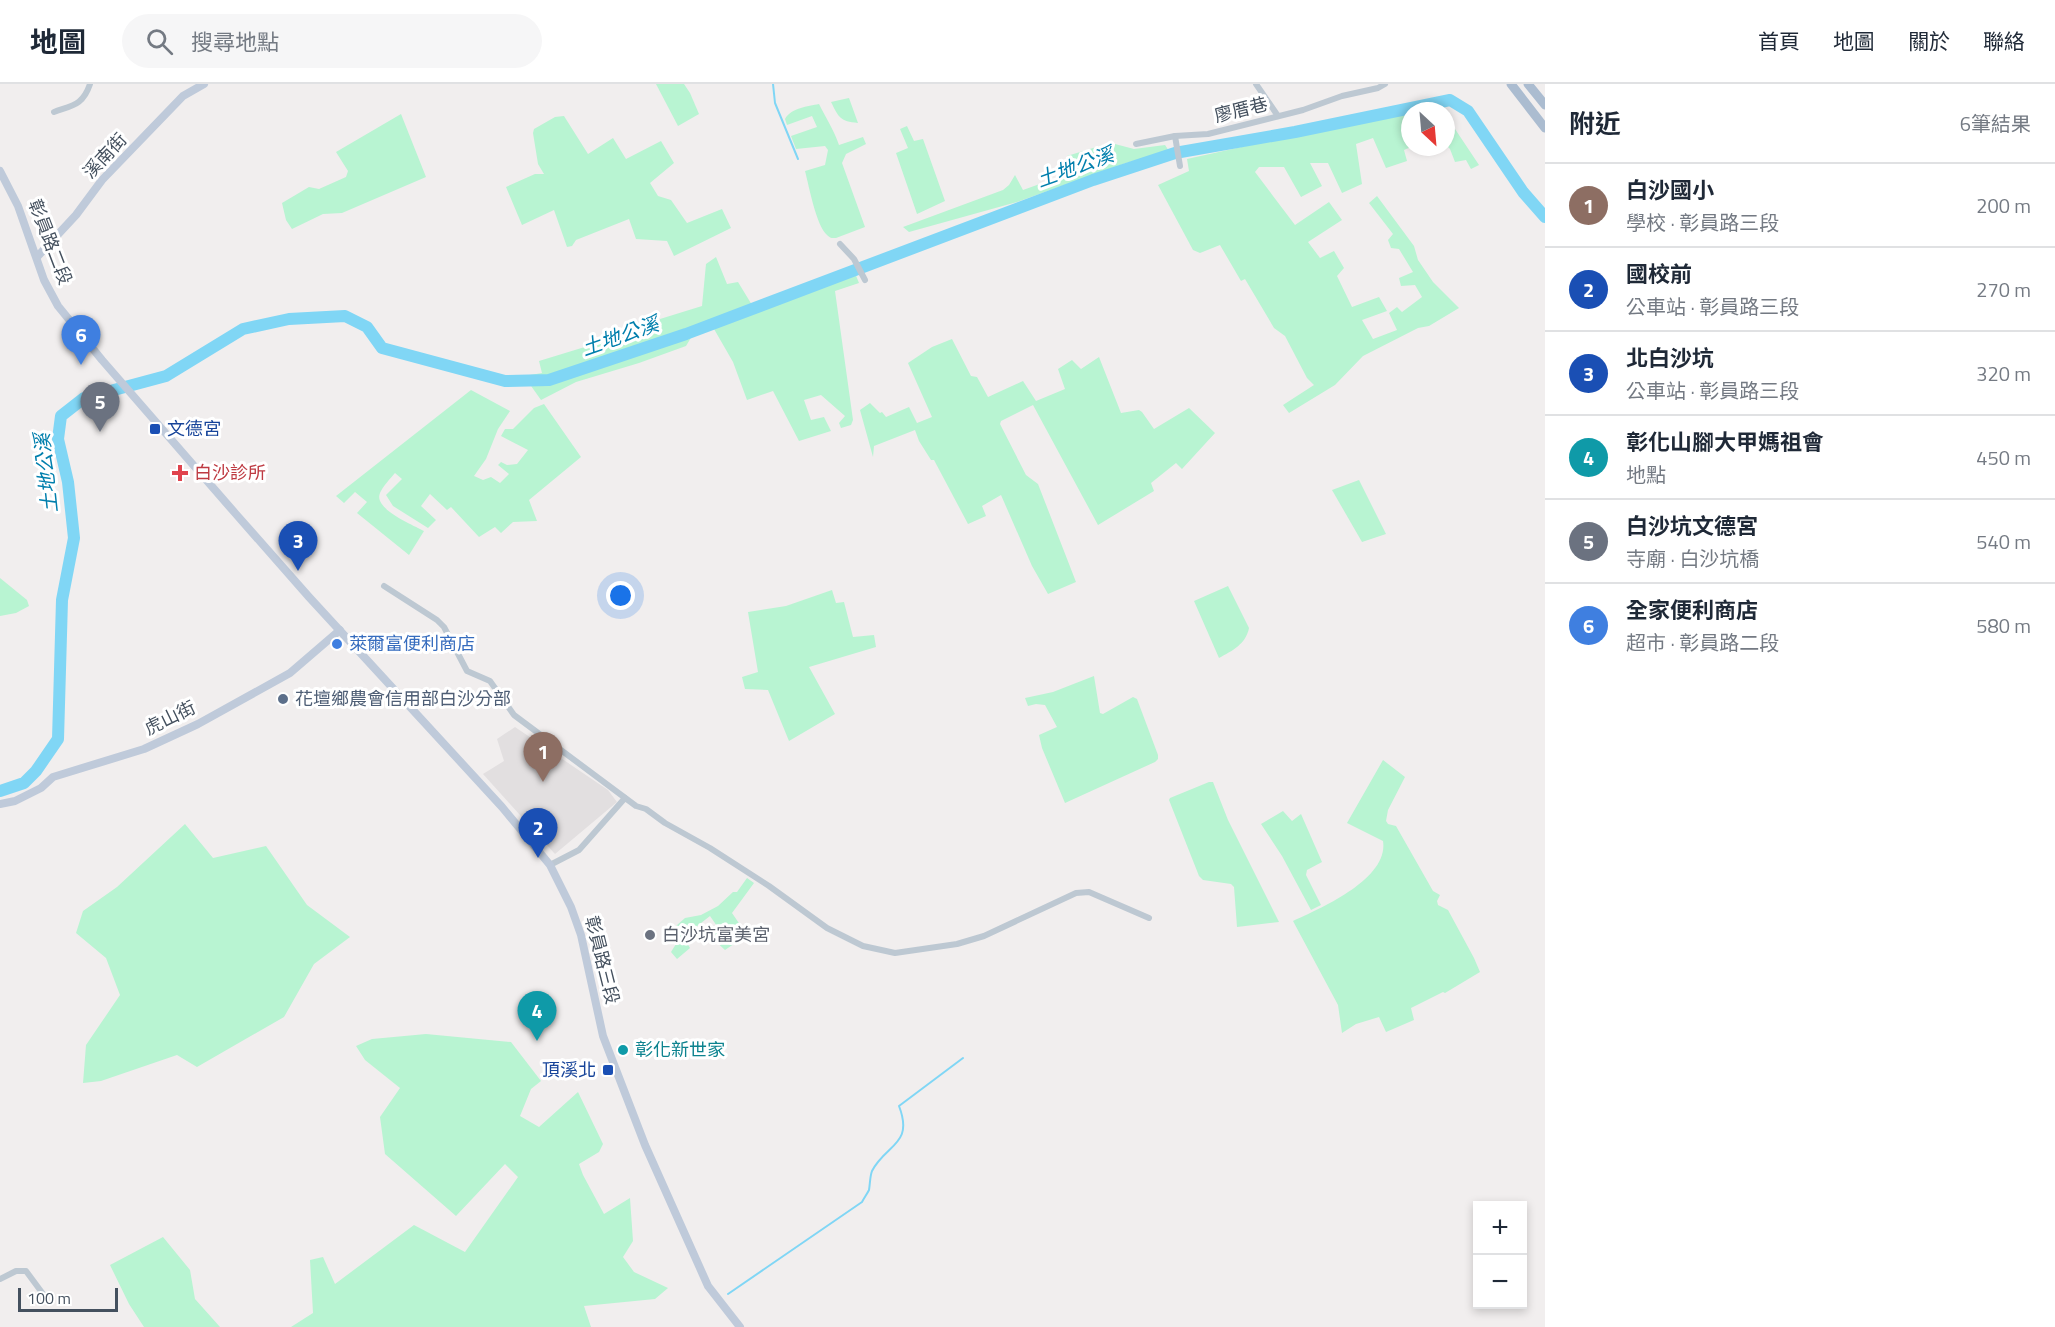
<!DOCTYPE html>
<html lang="zh-TW">
<head>
<meta charset="utf-8">
<style>
  body { margin:0; font-family:"Titillium Web","Noto Sans TC",sans-serif; background:#f6f6f7; color:#1f2937 }
  .controls { position:absolute; right:18px; bottom:18px; display:grid; overflow:hidden; border-radius:0px; box-shadow:0 3px 9px #0003 }
  .controls button { width:54px; height:54px; display:grid; place-items:center; padding:0; border:0; border-bottom:2px solid #e0e1e3; background:#fff; color:#1f2937; font:30px sans-serif }
  .compass { position:absolute; left:1401px; top:18px; width:54px; height:54px; border-radius:50%; background:#fff; box-shadow:0 3px 9px #0003; rotate:154deg }
  .scale { position:absolute; left:18px; bottom:15px; width:100px; box-sizing:border-box; padding-left:6px; border:3px solid #44505e; border-top:0; font-size:16px; line-height:21px; white-space:nowrap; color:#44505e; -webkit-text-stroke:4px #fff; paint-order:stroke }
  .you { position:absolute; left:621px; top:512px; width:21px; height:21px; margin:-15px; border:4px solid #fff; border-radius:50%; background:#1a73e8; box-shadow:0 0 0 9px #1a73e833 }
  .badge { display:grid; place-items:center; width:39px; height:39px; border-radius:50%; background:#0661f4; color:#fff; font-size:20px; font-weight:700 }
  .pin { position:absolute; translate:-50% -50px; filter:drop-shadow(0 2px 3px #0008) }
  .pin::after { content:''; position:absolute; top:32px; width:21px; height:18px; background:inherit; clip-path:polygon(0 0,100% 0,50% 100%) }
  .list { margin:0; padding:0; list-style:none }
  h2 { display:flex; justify-content:space-between; align-items:center; height:78px; margin:0; padding:0 24px; font-size:26px }
  h2 small { font-size:20px; font-weight:400; color:#747a83 }
  .list li { display:grid; grid-template-columns:39px 1fr auto; gap:18px; align-items:center; box-sizing:border-box; height:84px; padding:0 24px; border-top:2px solid #e0e1e3 }
  .list b { display:block; font-size:22px; white-space:nowrap }
  .list p { margin:0; font-size:20px; white-space:nowrap; color:#747a83 }
  .list em { font-size:20px; font-style:normal; color:#747a83 }
  .icon { flex:none; width:33px; height:33px; fill:none; stroke:currentColor; stroke-width:2; stroke-linecap:round; stroke-linejoin:round }
  .map { position:relative; flex:none; width:1545px; height:1243px; overflow:hidden }
  header { display:flex; align-items:center; gap:36px; box-sizing:border-box; height:84px; padding:0 30px; background:#fff; border-bottom:2px solid #e0e1e3 }
  header strong { font-size:28px }
  nav { display:flex; gap:33px; margin-inline-start:auto; font-size:21px }
  .search { width:420px; height:54px; background:#f6f6f7; display:flex; align-items:center; gap:15px; box-sizing:border-box; padding:0 21px; border-radius:33px; color:#747a83; font-size:22px }
  main { display:flex }
  aside { flex:1; background:#fff }
  .map>svg:first-child { display:block }
</style>
</head>
<body>
<header>
<strong>地圖</strong>
<div class="search"><svg class="icon" aria-label="search" viewBox="0 0 24 24"><circle cx="10" cy="10" r="6"/><path d="M15 15l6 6"/></svg>搜尋地點</div>
<nav><a>首頁</a><a>地圖</a><a>關於</a><a>聯絡</a></nav>
</header>
<main>
<div class="map">
<svg width="1545" height="1243" viewBox="0 0 1545 1243">
  <rect width="100%" height="100%" fill="#f1eeee"/>
  <polygon fill="#e2dfe0" points="515,643 608,706 617,718 555,770 483,690 504,677 497,655"/>
  <g fill="#b8f4d2">
    <polygon points="656,0 684,0 690,9 699,30 678,42"/>
    <path d="M849,14l9,25c-18,-2 -19,-5 -27,-21z"/>
    <path d="M819,20c7,14 15,26 20,41l24,-8 3,7 -20,10 -4,9 23,64 -29,11c-4,0 -5,1 -9,-3 -11,-10 -18,-49 -22,-64l20,-6 3,-15 -3,-4 -29,3 -5,-13 26,-9 -5,-11 -25,9 -2,-6c6,-11 23,-13 34,-15z"/>
    <polygon points="1410,29 1411,63 1404,66 1407,77 1386,84 1373,54 1356,60 1362,100 1342,109 1328,79 1310,79 1322,102 1301,113 1284,83 1259,83 1255,88 1295,141 1329,118 1342,136 1308,158 1320,174 1334,167 1344,184 1337,192 1352,223 1379,213 1387,227 1362,236 1373,255 1397,246 1389,229 1397,223 1402,228 1422,213 1415,201 1401,202 1399,194 1413,188 1399,165 1391,164 1388,156 1393,150 1369,119 1377,112 1414,162 1418,176 1433,198 1459,224 1429,242 1418,244 1363,272 1335,301 1289,329 1283,321 1314,301 1307,294 1285,252 1274,244 1245,195 1241,197 1220,161 1200,169 1193,166 1158,101 1189,87 1187,75 1363,36"/>
    <polygon points="401,30 426,93 342,129 323,130 292,145 286,136 282,119 309,103 319,105 346,93 348,87 336,68"/>
    <polygon points="564,32 588,70 613,54 626,75 661,57 674,79 650,99 658,112 671,116 687,139 722,125 731,144 674,172 667,157 636,155 629,135 576,156 572,162 567,163 554,126 522,141 506,103 535,90 544,90 538,80 533,49 534,45 555,33"/>
    <polygon points="907,42 914,57 923,55 945,117 917,130 896,69 908,64 900,45"/>
    <polygon points="1455,45 1479,81 1471,85 1466,76 1455,78 1450,65 1446,61 1446,53 1451,51"/>
    <polygon points="1106,60 1115,60 1134,65 1165,61 1169,67 1126,79 1017,118 909,148 903,143 1003,106 1009,101 1015,91 1023,106 1048,97 1069,94 1067,72"/>
    <polygon points="716,173 727,200 738,198 752,221 855,189 859,199 835,207 853,336 851,341 841,344 839,339 845,332 821,311 804,316 811,336 824,333 831,347 799,357 773,307 747,316 733,278 714,245 692,252 686,262 639,279 576,298 541,316 524,292 542,289 539,277 588,262 587,258 634,244 636,249 660,242 660,235 702,222 706,180"/>
    <polygon points="952,255 971,292 977,293 988,313 1023,297 1036,317 1065,305 1058,285 1072,276 1081,285 1099,273 1121,329 1139,326 1142,328 1154,345 1189,324 1215,349 1182,385 1176,379 1151,399 1154,407 1098,441 1033,321 1001,337 1000,340 1026,391 1038,400 1076,498 1048,510 1032,482 1001,411 982,422 986,432 968,440 934,376 931,376 919,357 915,346 874,362 873,373 860,326 870,319 880,329 882,328 886,333 909,323 917,339 932,333 908,279 932,263"/>
    <path d="M471,306l39,21 -12,18 -12,30 -12,17 9,4 8,-3 9,6 9,-9 -11,-9 3,-3 6,3 10,-1 11,-14 -27,-14 4,-7h8l21,-21 10,-4 37,53 -52,43 8,21 -24,1 -12,11 -6,-6 -16,10 -28,-30 -4,3 -17,-16 -9,12 15,14 -8,8 -35,-22 -7,-11 16,-16 -7,-6c-5,6 -12,13 -15,20 -7,16 33,32 44,38l-15,24 -52,-42 10,-11 -12,-10 -11,11 -8,-7z"/>
    <polygon points="1359,396 1386,450 1362,458 1332,406"/>
    <polygon points="0,494 27,516 29,522 16,529 0,532"/>
    <path d="M1228,502l21,42c-3,16 -17,23 -30,30l-25,-57z"/>
    <polygon points="832,506 836,519 844,518 853,553 874,551 876,563 809,583 835,630 789,657 768,606 745,605 742,593 758,588 748,528 786,522"/>
    <polygon points="1094,592 1100,629 1103,630 1133,613 1137,615 1158,671 1158,675 1155,678 1065,719 1042,664 1039,651 1057,643 1045,621 1036,620 1028,622 1025,614 1053,608"/>
    <path d="M1383,676l22,17 -17,33 -2,11 2,3 8,2 37,65 7,4 -3,6 1,4 10,5 26,48 6,14 -35,21 -2,-1 -32,16 3,12 -28,12 -7,-15 -23,7 -14,9 -4,-28 -45,-84c28,-13 96,-42 90,-80l-36,-18z"/>
    <polygon points="1209,698 1213,698 1228,736 1279,838 1237,843 1234,803 1231,800 1203,796 1199,792 1169,716 1170,714"/>
    <polygon points="1283,727 1292,737 1301,730 1322,778 1307,786 1306,791 1321,821 1311,826 1282,772 1261,740"/>
    <polygon points="185,740 213,774 266,762 307,821 350,853 314,880 284,933 197,983 177,971 101,997 83,999 86,961 120,911 106,874 76,849 83,827 117,803"/>
    <polygon points="747,794 754,799 732,829 747,851 725,866 710,852 719,845 710,832 683,853 690,864 677,875 671,868 676,860 667,850 685,834 701,831 718,822 733,808 737,808"/>
    <polygon points="426,950 511,958 541,997 531,1005 520,1032 539,1043 578,1008 603,1060 599,1068 579,1080 583,1091 604,1130 630,1114 633,1157 623,1173 634,1188 668,1204 655,1215 584,1222 591,1243 291,1243 313,1229 310,1176 323,1173 335,1200 414,1141 465,1168 518,1093 505,1080 456,1132 385,1070 380,1033 400,1004 365,976 356,962 372,955"/>
    <polygon points="163,1153 190,1186 195,1215 220,1243 144,1243 129,1220 110,1181"/>
  </g>
  <g fill="none" stroke-linecap="round" stroke-linejoin="round">
    <g stroke="#80d6f5" stroke-width="2">
      <polyline points="773,0 775,19 798,75"/>
      <path d="M728,1210l134,-92c2,-4 5,-8 7,-12 1,-6 1,-14 3,-19 14,-27 42,-26 27,-65l64,-48"/>
    </g>
    <polyline stroke="#80d6f5" stroke-width="12" points="0,707 24,699 36,687 58,655 62,516 74,454 68,398 58,355 61,332 84,314 166,292 243,245 289,235 345,232 367,243 382,264 505,297 549,296 686,250 1093,96 1175,69 1295,48 1450,16 1468,27 1523,108 1545,133"/>
    <g stroke="#bdc8d2" stroke-width="6">
      <polyline points="1256,0 1278,32"/>
      <path d="M54,28c19,-7 29,-7 36,-28"/>
      <polyline points="1175,52 1180,82"/>
      <polyline points="1136,60 1175,52 1208,50 1303,26 1342,12 1378,4 1385,0"/>
      <polyline points="840,160 854,175 865,196"/>
      <polyline points="384,502 437,536 444,543 467,587 490,597 514,631 636,722 646,725 665,739 710,764 769,802 827,844 863,862 895,869 957,860 984,852 1076,809 1089,808 1149,834"/>
      <polyline points="550,781 579,766 625,714"/>
      <polyline points="0,1195 16,1187 26,1187 46,1214"/>
    </g>
    <g stroke="#bfcada" stroke-width="8">
      <polyline points="0,87 18,122 44,196 58,222 102,276 235,429 309,513 502,723 550,781 571,823 581,851 603,952 645,1061 708,1202 740,1243"/>
      <polyline points="37,173 76,131 102,96 183,12 204,0"/>
      <polyline points="0,720 15,717 41,704 53,693 144,665 198,640 290,589 340,546"/>
    </g>
    <g stroke="#abbcd0" stroke-width="9">
      <polyline points="1511,0 1545,44"/>
      <polyline points="1528,0 1545,21"/>
    </g>
  </g>
  <g fill="#1a4fb4" stroke="#fff" stroke-width="2">
    <rect x="149" y="339" width="12" height="12" rx="3"/>
    <rect x="602" y="980" width="12" height="12" rx="3"/>
  </g>
  <path fill="#e0444e" stroke="#fff" stroke-width="2" d="M177 380h6v6h6v6h-6v6h-6v-6h-6v-6h6z"/>
  <circle fill="#3f7fe0" stroke="#fff" stroke-width="2" cx="337" cy="560" r="6"/>
  <circle fill="#5c6f8a" stroke="#fff" stroke-width="2" cx="283" cy="615" r="6"/>
  <circle fill="#6b7280" stroke="#fff" stroke-width="2" cx="650" cy="851" r="6"/>
  <circle fill="#0f9aa8" stroke="#fff" stroke-width="2" cx="623" cy="966" r="6"/>
  <g text-anchor="middle" stroke-width="6" stroke-linejoin="round" paint-order="stroke">
    <g font-size="18" fill="#44505e" stroke="#fff">
      <text transform="translate(1241 26) rotate(-14)" y="6">廖厝巷</text>
      <text transform="translate(105 72) rotate(-47)" y="6">溪南街</text>
      <text transform="translate(50 158) rotate(69)" y="6">彰員路二段</text>
      <text transform="translate(170 634) rotate(-26)" y="6">虎山街</text>
      <text transform="translate(602 876) rotate(76)" y="6">彰員路三段</text>
    </g>
    <g font-size="18" fill="#164399" stroke="#fff" text-anchor="start">
      <text x="167" y="351">文德宮</text>
      <text x="596" y="992" text-anchor="end">頂溪北</text>
    </g>
    <g font-size="18" fill="#be3a42" stroke="#fff" text-anchor="start">
      <text x="194" y="395">白沙診所</text>
    </g>
    <g font-size="18" fill="#366cbe" stroke="#fff" text-anchor="start">
      <text x="349" y="566">萊爾富便利商店</text>
    </g>
    <g font-size="18" fill="#4e5e75" stroke="#fff" text-anchor="start">
      <text x="295" y="621">花壇鄉農會信用部白沙分部</text>
    </g>
    <g font-size="18" fill="#5b616d" stroke="#fff" text-anchor="start">
      <text x="662" y="857">白沙坑富美宮</text>
    </g>
    <g font-size="18" fill="#0d838f" stroke="#fff" text-anchor="start">
      <text x="635" y="972">彰化新世家</text>
    </g>
    <g font-size="20" font-style="italic" fill="#017fad" stroke="#fff">
      <text transform="translate(1075 83) rotate(-20)" y="7">土地公溪</text>
      <text transform="translate(620 252) rotate(-19)" y="7">土地公溪</text>
      <text transform="translate(46 389) rotate(-96)" y="7">土地公溪</text>
    </g>
  </g>
</svg>
<div class="controls">
<button>+</button>
<button>−</button>
</div>
<svg class="compass" viewBox="-18 -18 36 36"><path d="M0-13l5 13h-10z" fill="#e53935"/><path d="M0 13l5-13h-10z" fill="#747a83"/></svg>
<div class="scale">100 m</div>
<div class="you"></div>
<div class="pin badge" style="left:543px;top:698px;background:#8d6e63">1</div>
<div class="pin badge" style="left:538px;top:774px;background:#1a4fb4">2</div>
<div class="pin badge" style="left:298px;top:487px;background:#1a4fb4">3</div>
<div class="pin badge" style="left:537px;top:957px;background:#0f9aa8">4</div>
<div class="pin badge" style="left:100px;top:348px;background:#6b7280">5</div>
<div class="pin badge" style="left:81px;top:281px;background:#3f7fe0">6</div>
</div>
<aside>
<h2>附近<small>6筆結果</small></h2>
<ul class="list">
<li><span class="badge" style="background:#8d6e63">1</span><div><b>白沙國小</b><p>學校 · 彰員路三段</p></div><em>200 m</em></li>
<li><span class="badge" style="background:#1a4fb4">2</span><div><b>國校前</b><p>公車站 · 彰員路三段</p></div><em>270 m</em></li>
<li><span class="badge" style="background:#1a4fb4">3</span><div><b>北白沙坑</b><p>公車站 · 彰員路三段</p></div><em>320 m</em></li>
<li><span class="badge" style="background:#0f9aa8">4</span><div><b>彰化山腳大甲媽祖會</b><p>地點</p></div><em>450 m</em></li>
<li><span class="badge" style="background:#6b7280">5</span><div><b>白沙坑文德宮</b><p>寺廟 · 白沙坑橋</p></div><em>540 m</em></li>
<li><span class="badge" style="background:#3f7fe0">6</span><div><b>全家便利商店</b><p>超市 · 彰員路二段</p></div><em>580 m</em></li>
</ul>
</aside>
</main>
</body>
</html>
